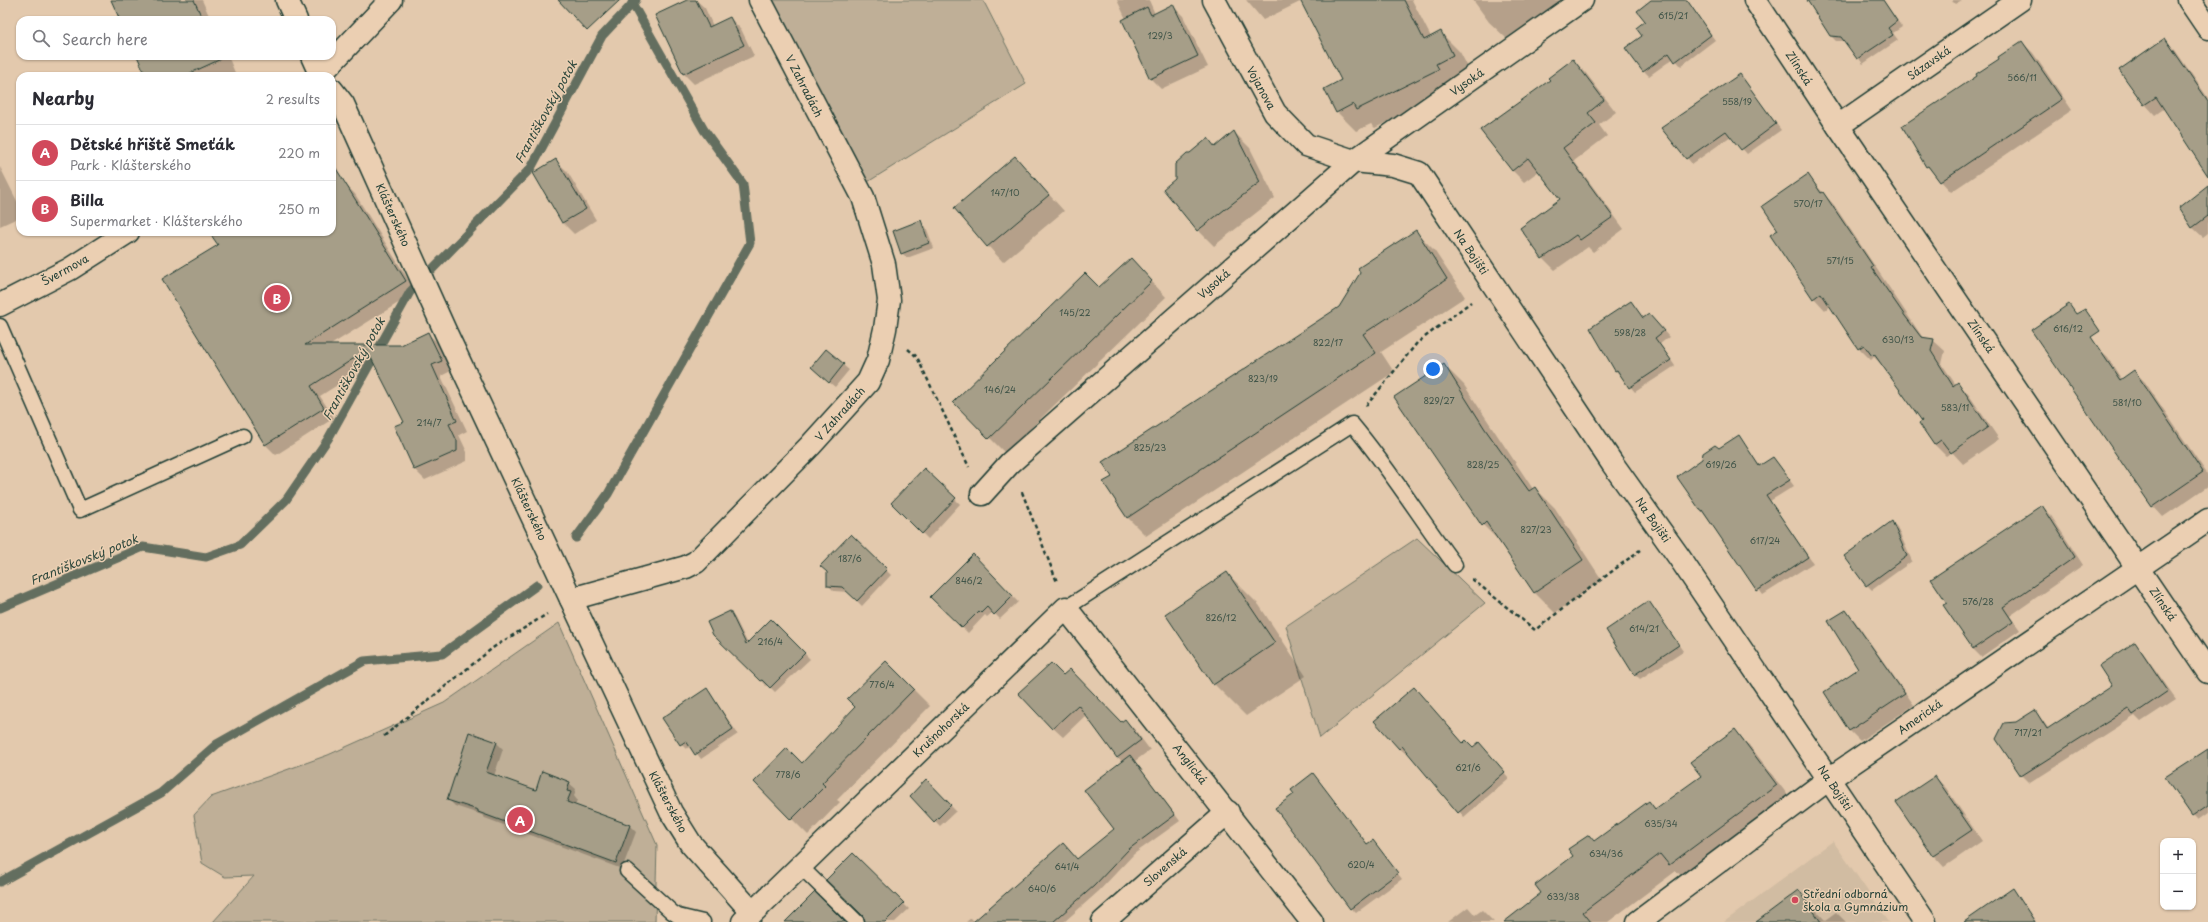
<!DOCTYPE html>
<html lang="en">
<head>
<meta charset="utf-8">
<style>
  body { margin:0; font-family:"Playpen Sans",sans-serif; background:#f7f7f7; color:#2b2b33 }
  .controls { position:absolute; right:12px; bottom:12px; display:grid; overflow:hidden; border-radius:8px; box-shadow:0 1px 3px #0004 }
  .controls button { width:36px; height:36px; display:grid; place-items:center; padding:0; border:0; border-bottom:1px solid #e1e1e2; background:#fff; color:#2b2b33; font:20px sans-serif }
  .you { position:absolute; left:1433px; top:369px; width:14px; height:14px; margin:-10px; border:3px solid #fff; border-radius:50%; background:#1a73e8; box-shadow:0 0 0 6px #1a73e833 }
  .badge { display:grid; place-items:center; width:26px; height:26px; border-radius:50%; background:#d1495b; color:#fff; font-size:13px; font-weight:700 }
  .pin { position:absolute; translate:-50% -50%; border:2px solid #fff; box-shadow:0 1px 4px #0006 }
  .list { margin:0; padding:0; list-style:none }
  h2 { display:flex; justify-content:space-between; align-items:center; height:52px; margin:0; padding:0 16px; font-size:17px }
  h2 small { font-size:13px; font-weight:400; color:#7c7c81 }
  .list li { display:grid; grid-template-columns:26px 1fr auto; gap:12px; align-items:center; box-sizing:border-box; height:56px; padding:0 16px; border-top:1px solid #e1e1e2 }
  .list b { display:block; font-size:15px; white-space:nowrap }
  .list p { margin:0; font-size:13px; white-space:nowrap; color:#7c7c81 }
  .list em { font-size:13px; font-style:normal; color:#7c7c81 }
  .icon { flex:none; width:22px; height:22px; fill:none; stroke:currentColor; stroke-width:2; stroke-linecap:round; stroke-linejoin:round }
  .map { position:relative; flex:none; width:2208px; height:922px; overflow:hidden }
  .search { position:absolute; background:#fff; box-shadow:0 1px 3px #0004; left:16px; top:16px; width:320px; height:44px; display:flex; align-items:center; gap:10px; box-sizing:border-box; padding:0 14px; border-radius:12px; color:#7c7c81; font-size:15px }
  .panel { position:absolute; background:#fff; box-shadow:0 1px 3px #0004; left:16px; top:72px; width:320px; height:164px; border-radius:12px }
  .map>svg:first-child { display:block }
</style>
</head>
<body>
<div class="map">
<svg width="2208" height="922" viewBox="0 0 2208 922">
  <rect width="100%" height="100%" fill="#e3c9ad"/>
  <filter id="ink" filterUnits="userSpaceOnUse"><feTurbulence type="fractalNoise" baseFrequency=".025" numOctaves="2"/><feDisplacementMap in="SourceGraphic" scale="8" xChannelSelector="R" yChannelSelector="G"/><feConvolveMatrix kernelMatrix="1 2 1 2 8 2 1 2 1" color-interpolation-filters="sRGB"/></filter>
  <g filter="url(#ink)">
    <polygon fill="#d1bca2" points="1833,841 1889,922 1724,922"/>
    <g fill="#bfaf97" stroke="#6f7666">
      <polygon points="771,0 983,0 1026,84 866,183"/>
      <polygon points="1417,538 1485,603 1320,738 1286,626"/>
      <polygon points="559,623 657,845 655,922 213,922 254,876 225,877 202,863 194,815 211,797 328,755 444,703"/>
    </g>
    <g fill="#0003">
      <polygon points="112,0 202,0 211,20 121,20"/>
      <polygon points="689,0 696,0 705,8 713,26 730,18 741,29 754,56 694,84 684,74"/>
      <polygon points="1117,0 1149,0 1155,14 1173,6 1183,16 1208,67 1161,89 1151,79 1123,20 1126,19"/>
      <polygon points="1246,0 1304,0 1263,20"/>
      <polygon points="1362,0 1412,0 1431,37 1441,33 1460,52 1472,75 1457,88 1375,128 1371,124 1356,131 1337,112 1342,81"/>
      <polygon points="1473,0 1564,0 1515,38 1506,38 1489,22"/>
      <polygon points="1652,0 1685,0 1715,40 1681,66 1674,58 1649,76 1644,71 1643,36"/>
      <polygon points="1807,0 1883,0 1902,27 1893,33 1898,40 1863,64 1846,41 1836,41 1830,35"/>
      <polygon points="1951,0 1962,0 1955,4"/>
      <polygon points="2165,40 2175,50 2208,98 2208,174 2165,108 2155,115 2145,104 2121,70"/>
      <polygon points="2022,42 2033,53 2072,110 1951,192 1927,166 1978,76"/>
      <polygon points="138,56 228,56 236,75 147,76"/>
      <polygon points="1573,60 1585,72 1616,112 1599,125 1607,136 1574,161 1624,229 1593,252 1588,247 1555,270 1543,258 1561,199 1539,171 1524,182 1512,170 1551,80"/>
      <polygon points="1739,75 1781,130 1747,154 1731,136 1692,164 1663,128"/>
      <polygon points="1234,132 1250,148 1275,198 1214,246 1198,230 1176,180 1191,154 1208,139 1216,148"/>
      <polygon points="1015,157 1064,211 1003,262 988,246"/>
      <polygon points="556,161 567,171 596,220 574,234 563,223 534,174"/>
      <polygon points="0,167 20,207 20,217 0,226"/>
      <polygon points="1808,176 1834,205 1923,338 1933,340 1945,351 1942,364 1956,385 1958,383 1969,395 1999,439 1963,464 1952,452 1946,456 1935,445 1920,423 1923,421 1884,367 1874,357 1871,360 1859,348 1831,306 1825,310 1814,298 1779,231"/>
      <polygon points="345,184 355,194 416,292 329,346 402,346 427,333 438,343 451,371 441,376 467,431 459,435 467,452 467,461 425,480 415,470 396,427 406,422 374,362 320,396 334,418 276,455 266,445 220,245 230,232 332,232 332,192"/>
      <polygon points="2208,187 2208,233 2203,237 2192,227"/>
      <polygon points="921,222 926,227 934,248 907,258 902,253"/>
      <polygon points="1416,232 1434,250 1465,297 1381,352 1394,372 1146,536 1128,518 1105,482 1340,307"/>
      <polygon points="1131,259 1166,297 1005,453 954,402 1099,288"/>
      <polygon points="1631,302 1644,319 1654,320 1669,337 1660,344 1675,366 1635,392 1616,371 1591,329"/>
      <polygon points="2097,348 2108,358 2122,380 2134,371 2145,382 2208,475 2208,486 2163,517 2153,506"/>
      <polygon points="826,351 849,370 835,387 818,373"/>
      <polygon points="1444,365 1464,385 1533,489 1535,488 1555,508 1602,580 1555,613 1535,593 1503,545 1483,525"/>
      <polygon points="1738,436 1760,466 1773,458 1794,486 1770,501 1813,563 1763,595 1701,510"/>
      <polygon points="924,469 960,504 928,539 892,503"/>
      <polygon points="2042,506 2050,514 2083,565 2010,616 2020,630 1981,657 1973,649"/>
      <polygon points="1892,522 1897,527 1912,561 1872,590 1867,585"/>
      <polygon points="851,536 891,575 862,606 848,592 834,591 828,585"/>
      <polygon points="973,556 1018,602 1000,619 993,612 987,617 985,615 968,633 931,597"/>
      <polygon points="1227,573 1259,605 1306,676 1246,716 1214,684"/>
      <polygon points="1649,603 1683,651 1640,679 1635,674"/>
      <polygon points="1845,611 1855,621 1914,705 1860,741 1850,731 1825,692 1860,669"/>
      <polygon points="730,612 735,618 748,644 771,620 810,659 775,692 768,685 766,686 714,634"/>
      <polygon points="2135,643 2142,651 2176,699 2141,722 2135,716 2030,783 2022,775 2017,723 2035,711 2049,729 2114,686"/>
      <polygon points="886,662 930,706 837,800 840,802 808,835 755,782 802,764 856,707"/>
      <polygon points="1063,677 1121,724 1125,720 1135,730 1150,750 1135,761 1180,821 1134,854 1099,891 1064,922 1042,922 1077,860 1115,829 1122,762 1086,715 1063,737 1053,728"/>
      <polygon points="1414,688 1463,744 1473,748 1484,749 1509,778 1464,817 1407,751 1405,753 1399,748"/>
      <polygon points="707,689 738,734 701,759 691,746 686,749 681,744"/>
      <polygon points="1734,730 1751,747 1793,802 1687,881 1676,871 1608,922 1506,922 1543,894 1594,842 1649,802 1656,809 1702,776"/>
      <polygon points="496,742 503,749 494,776 536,791 569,783 576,789 574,796 577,800 575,805 629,825 636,832 622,869 485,818 482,815 455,806 448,799"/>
      <polygon points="2208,751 2208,813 2198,820 2193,815"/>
      <polygon points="1313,775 1368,845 1373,841 1402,879 1356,913 1351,908 1295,794"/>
      <polygon points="1935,777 1946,788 1982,841 1944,867 1934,856 1897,802"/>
      <polygon points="926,781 956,811 940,826 911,796"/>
      <polygon points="853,854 909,909 895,922 866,922"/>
      <polygon points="2013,890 2036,922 1978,922"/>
      <polygon points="1799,892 1825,920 1836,912 1846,922 1757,922"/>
      <polygon points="1468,907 1475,915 1482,910 1494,922 1448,922"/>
      <polygon points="971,918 975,922 966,922"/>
    </g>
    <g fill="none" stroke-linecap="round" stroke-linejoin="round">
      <g stroke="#636e5e" stroke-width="9">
        <polyline points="576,538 608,494 750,243 743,184 704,130 632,3"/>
        <polyline points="0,608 143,547 206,557 240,545 286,500 328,439 410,292 531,168 602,36 636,0"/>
        <polyline points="0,882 161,793 217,744 364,661 442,654 537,585"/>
      </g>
    </g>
    <g fill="#a69e88" stroke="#1f3d34">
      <polygon points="111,0 194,0 203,20 120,20"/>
      <polygon points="558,0 620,0 587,31"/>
      <polygon points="687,0 696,0 709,27 730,17 744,45 683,74 655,15"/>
      <polygon points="1300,0 1404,0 1424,40 1441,31 1453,55 1436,64 1439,69 1356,110 1353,104 1336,113 1324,89 1341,80"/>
      <polygon points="1651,0 1687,0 1711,35 1675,62 1669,53 1643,72 1625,48 1642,36 1636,28 1645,21 1637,11"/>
      <polygon points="1807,0 1883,0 1897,21 1888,28 1893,35 1857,59 1841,37 1830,36"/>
      <polygon points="1173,4 1198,56 1150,79 1122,20 1147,7 1151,15"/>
      <polygon points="2165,38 2208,101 2208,176 2156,97 2144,105 2119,70"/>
      <polygon points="2022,41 2062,99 1940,182 1928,166 1926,167 1902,126 1977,76 1976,74 1999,59 1998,57"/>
      <polygon points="137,56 220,56 221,59 184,76 146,76"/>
      <polygon points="1573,59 1604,100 1588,113 1596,123 1563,148 1613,217 1580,240 1576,235 1542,259 1520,228 1560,199 1528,158 1512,171 1480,130 1550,80 1548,78"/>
      <polygon points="1740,74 1776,124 1741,150 1726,131 1686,159 1661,128"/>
      <polygon points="1234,131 1260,182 1197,231 1163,189 1175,179 1175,164 1187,153 1190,153 1208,138 1215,147"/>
      <polygon points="1015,156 1049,195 987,247 954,208"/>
      <polygon points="556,159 586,209 562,223 533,173"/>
      <polygon points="332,162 406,281 305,345 401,345 428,332 442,361 432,365 457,421 449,424 457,441 457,451 414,470 394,426 404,422 367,350 311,386 324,408 265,445 162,279 218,245 209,232 332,232"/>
      <polygon points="1808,174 1821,193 1823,192 1873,266 1871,267 1905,316 1921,337 1934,339 1931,351 1953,386 1958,382 1988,427 1951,453 1941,440 1934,445 1919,423 1922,421 1874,354 1872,356 1864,345 1858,349 1821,293 1813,299 1770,235 1778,230 1762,206"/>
      <polygon points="2208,185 2208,216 2192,228 2179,208"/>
      <polygon points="921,220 929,243 901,254 893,231"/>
      <polygon points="1416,230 1447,279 1363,334 1376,353 1127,518 1103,482 1112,477 1102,462 1339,307 1360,273 1358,268"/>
      <polygon points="1131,258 1152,281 989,439 953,402 1085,273 1099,287"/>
      <polygon points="1631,301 1643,318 1649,314 1664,331 1655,338 1671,360 1629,388 1617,370 1615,371 1590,328"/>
      <polygon points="2069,304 2076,314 2085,309 2100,331 2091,337 2120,380 2134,370 2203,472 2152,507 2031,330"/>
      <polygon points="826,349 844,364 829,383 811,367"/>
      <polygon points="1444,364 1485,429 1529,491 1535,487 1583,560 1534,593 1486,522 1482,526 1394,397"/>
      <polygon points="1739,435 1759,466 1773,457 1790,480 1766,495 1808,557 1757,591 1702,510 1700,510 1677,477 1702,459 1703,453 1715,445 1719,448"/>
      <polygon points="924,468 956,498 922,534 891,503"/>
      <polygon points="2042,505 2075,557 2003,607 2013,622 1973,649 1943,605 1947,603 1931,579"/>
      <polygon points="1892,521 1907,556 1866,586 1844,556"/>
      <polygon points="851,534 887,569 857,601 842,587 827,586 827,572 820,566"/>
      <polygon points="973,554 1013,596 994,615 987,607 981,613 979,611 962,628 930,597"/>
      <polygon points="1227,572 1275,643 1213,685 1165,614"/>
      <polygon points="1649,601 1679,645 1634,675 1606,630"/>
      <polygon points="1846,610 1905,694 1849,731 1824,692 1858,669 1828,621"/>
      <polygon points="730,611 746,644 771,619 805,653 770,688 762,680 760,681 713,635 707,622"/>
      <polygon points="2135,642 2168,691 2133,715 2128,708 2021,776 1996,739 2004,723 2016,722 2035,710 2047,729 2112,686 2099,666"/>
      <polygon points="886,661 914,689 822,783 825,786 791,820 754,782 787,748 802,763 855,707 847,699"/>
      <polygon points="1051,663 1063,675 1070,669 1121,722 1125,719 1141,740 1117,758 1078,705 1052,729 1018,693"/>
      <polygon points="1414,687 1463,743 1466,740 1473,747 1479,742 1505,772 1458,813 1402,746 1399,749 1374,721"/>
      <polygon points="707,688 733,729 695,755 686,741 680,745 662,718"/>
      <polygon points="1735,729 1777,785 1669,865 1660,854 1583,912 1591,922 1504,922 1541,893 1535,885 1573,856 1568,849 1589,835 1594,841 1649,801 1655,809 1701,776 1690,762"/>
      <polygon points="469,732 497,742 486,772 536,790 542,771 570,782 567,791 571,792 567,802 630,825 616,863 478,812 478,810 447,800"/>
      <polygon points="2208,749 2208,805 2192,816 2165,777"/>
      <polygon points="1130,755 1175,815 1129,849 1094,886 1053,922 973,922 1063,843 1077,859 1114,829 1084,790"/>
      <polygon points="1313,773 1367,844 1373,840 1398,873 1350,909 1275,808 1294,794 1291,790"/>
      <polygon points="1935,776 1972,830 1933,856 1896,802"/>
      <polygon points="926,779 951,805 934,822 910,796"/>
      <polygon points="853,853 904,903 885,922 865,922 863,916 826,880"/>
      <polygon points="2013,888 2035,922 1964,922"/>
      <polygon points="1799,890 1821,922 1756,922"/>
      <polygon points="815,892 845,922 785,922"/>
    </g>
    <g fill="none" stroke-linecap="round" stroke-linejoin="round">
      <defs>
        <g id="service">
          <polyline points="0,326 80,510 243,436"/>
          <path d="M1066,608l286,-184c38,45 68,94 103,141"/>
          <polyline points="800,866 857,922"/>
          <polyline points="627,871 672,912 678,916 703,922"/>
        </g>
        <g id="minor">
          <polyline points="287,0 296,20"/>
          <polyline points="1214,0 1275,113 1306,145 1354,161 1393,165 1419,173 1612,463 1679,557 1925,922"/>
          <polyline points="1755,0 1838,126 2208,672"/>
          <polyline points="2189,0 2208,28"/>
          <polyline points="312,56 321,76"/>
          <polyline points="332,90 343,104 446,333 671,812 691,844 752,912"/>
          <polyline points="1838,126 2020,0"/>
          <polyline points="982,494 1010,463 1354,161 1582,0"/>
          <polyline points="571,599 686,567 696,562 810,446 868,382 878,360 885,329 889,300 884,264 863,197 760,0"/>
          <polyline points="743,922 1066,608 1312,922"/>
          <polyline points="1103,922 1228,812"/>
          <polyline points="1638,922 1829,779 2208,520"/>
        </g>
        <g id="tertiary">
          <polyline points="319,76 391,0"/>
          <polyline points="0,305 70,269 128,232"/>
        </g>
      </defs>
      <use href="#service" stroke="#1f3d34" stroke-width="17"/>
      <use href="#minor" stroke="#1f3d34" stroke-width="25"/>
      <use href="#tertiary" stroke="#1f3d34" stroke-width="25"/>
      <g stroke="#1f3d34" stroke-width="2.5" stroke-dasharray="4 3" stroke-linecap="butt">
        <polyline points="908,349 917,357 969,467"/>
        <polyline points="1366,406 1417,343 1471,302"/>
        <polyline points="1022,492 1057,582"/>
        <polyline points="1472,579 1535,630 1640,550"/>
        <polyline points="384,736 494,647 547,614"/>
      </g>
      <use href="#service" stroke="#ebcfb2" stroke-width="14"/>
      <use href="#minor" stroke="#ebcfb2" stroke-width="22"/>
      <use href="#tertiary" stroke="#ebcfb2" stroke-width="22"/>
    </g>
  </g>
  <circle fill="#d1495b" stroke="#ebcfb2" stroke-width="1.5" cx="1795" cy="900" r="4"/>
  <g text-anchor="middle" stroke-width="3" stroke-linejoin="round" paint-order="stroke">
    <g font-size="9" fill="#415549">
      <text x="1673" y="19">615/21</text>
      <text x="1160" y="39">129/3</text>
      <text x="2022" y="81">566/11</text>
      <text x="1737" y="105">558/19</text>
      <text x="1005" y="196">147/10</text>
      <text x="1808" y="207">570/17</text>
      <text x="1840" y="264">571/15</text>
      <text x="1075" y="316">145/22</text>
      <text x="2068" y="332">616/12</text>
      <text x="1630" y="336">598/28</text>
      <text x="1898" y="343">630/13</text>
      <text x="1328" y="346">822/17</text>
      <text x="1263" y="382">823/19</text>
      <text x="1000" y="393">146/24</text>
      <text x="1439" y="404">829/27</text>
      <text x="2127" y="406">581/10</text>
      <text x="1955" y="411">583/11</text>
      <text x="429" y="426">214/7</text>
      <text x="1150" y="451">825/23</text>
      <text x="1483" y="468">828/25</text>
      <text x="1721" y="468">619/26</text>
      <text x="1536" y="533">827/23</text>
      <text x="1765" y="544">617/24</text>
      <text x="850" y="562">187/6</text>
      <text x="969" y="584">846/2</text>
      <text x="1978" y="605">576/28</text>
      <text x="1221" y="621">826/12</text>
      <text x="1644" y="632">614/21</text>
      <text x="770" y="645">216/4</text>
      <text x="882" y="688">776/4</text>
      <text x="2028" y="736">717/21</text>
      <text x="1468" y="771">621/6</text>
      <text x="788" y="778">778/6</text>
      <text x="1661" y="827">635/34</text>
      <text x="1606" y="857">634/36</text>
      <text x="1361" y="868">620/4</text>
      <text x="1067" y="870">641/4</text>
      <text x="1042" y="892">640/6</text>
      <text x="1563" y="900">633/38</text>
    </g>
    <g font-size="11" fill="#1f3d34" stroke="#ebcfb2">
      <text transform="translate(1929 63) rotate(-35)" y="4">Sázavská</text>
      <text transform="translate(1799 68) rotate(57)" y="4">Zlínská</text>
      <text transform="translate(1467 82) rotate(-35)" y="4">Vysoká</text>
      <text transform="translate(804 86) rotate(63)" y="4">V Zahradách</text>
      <text transform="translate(1261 88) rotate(61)" y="4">Vojanova</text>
      <text transform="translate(393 215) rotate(66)" y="4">Klášterského</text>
      <text transform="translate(1471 252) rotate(56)" y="4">Na Bojišti</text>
      <text transform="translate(65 270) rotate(-29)" y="4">Švermova</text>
      <text transform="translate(1214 284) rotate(-41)" y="4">Vysoká</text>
      <text transform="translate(1981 336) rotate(56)" y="4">Zlínská</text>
      <text transform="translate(840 414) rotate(-48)" y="4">V Zahradách</text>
      <text transform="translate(529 509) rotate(65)" y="4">Klášterského</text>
      <text transform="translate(1653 520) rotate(55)" y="4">Na Bojišti</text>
      <text transform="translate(2163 604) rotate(56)" y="4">Zlínská</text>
      <text transform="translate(1920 717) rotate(-35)" y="4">Americká</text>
      <text transform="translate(941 730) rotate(-44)" y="4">Krušnohorská</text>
      <text transform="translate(1190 764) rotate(52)" y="4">Anglická</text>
      <text transform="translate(1835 788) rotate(56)" y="4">Na Bojišti</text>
      <text transform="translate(668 802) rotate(62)" y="4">Klášterského</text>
      <text transform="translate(1165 867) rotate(-41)" y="4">Slovenská</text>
    </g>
    <g font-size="11" fill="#1f3d34" stroke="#ebcfb2" text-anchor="start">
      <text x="1803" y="898">Střední odborná<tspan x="1803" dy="13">škola a Gymnázium</tspan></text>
    </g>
    <g font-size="12" font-style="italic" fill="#30493e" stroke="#ebcfb2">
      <text transform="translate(546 112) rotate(-61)" y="4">Františkovský potok</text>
      <text transform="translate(354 369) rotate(-61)" y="4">Františkovský potok</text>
      <text transform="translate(84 560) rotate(-22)" y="4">Františkovský potok</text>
    </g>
  </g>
</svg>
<div class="controls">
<button>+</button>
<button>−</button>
</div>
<div class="you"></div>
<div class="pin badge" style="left:520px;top:820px">A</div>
<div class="pin badge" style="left:277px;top:298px">B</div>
<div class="search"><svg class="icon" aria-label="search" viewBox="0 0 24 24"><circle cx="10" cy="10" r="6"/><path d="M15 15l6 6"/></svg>Search here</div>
<section class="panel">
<h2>Nearby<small>2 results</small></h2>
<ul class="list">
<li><span class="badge">A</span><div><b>Dětské hřiště Smeťák</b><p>Park · Klášterského</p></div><em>220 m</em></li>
<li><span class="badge">B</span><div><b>Billa</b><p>Supermarket · Klášterského</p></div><em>250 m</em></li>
</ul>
</section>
</div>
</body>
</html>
